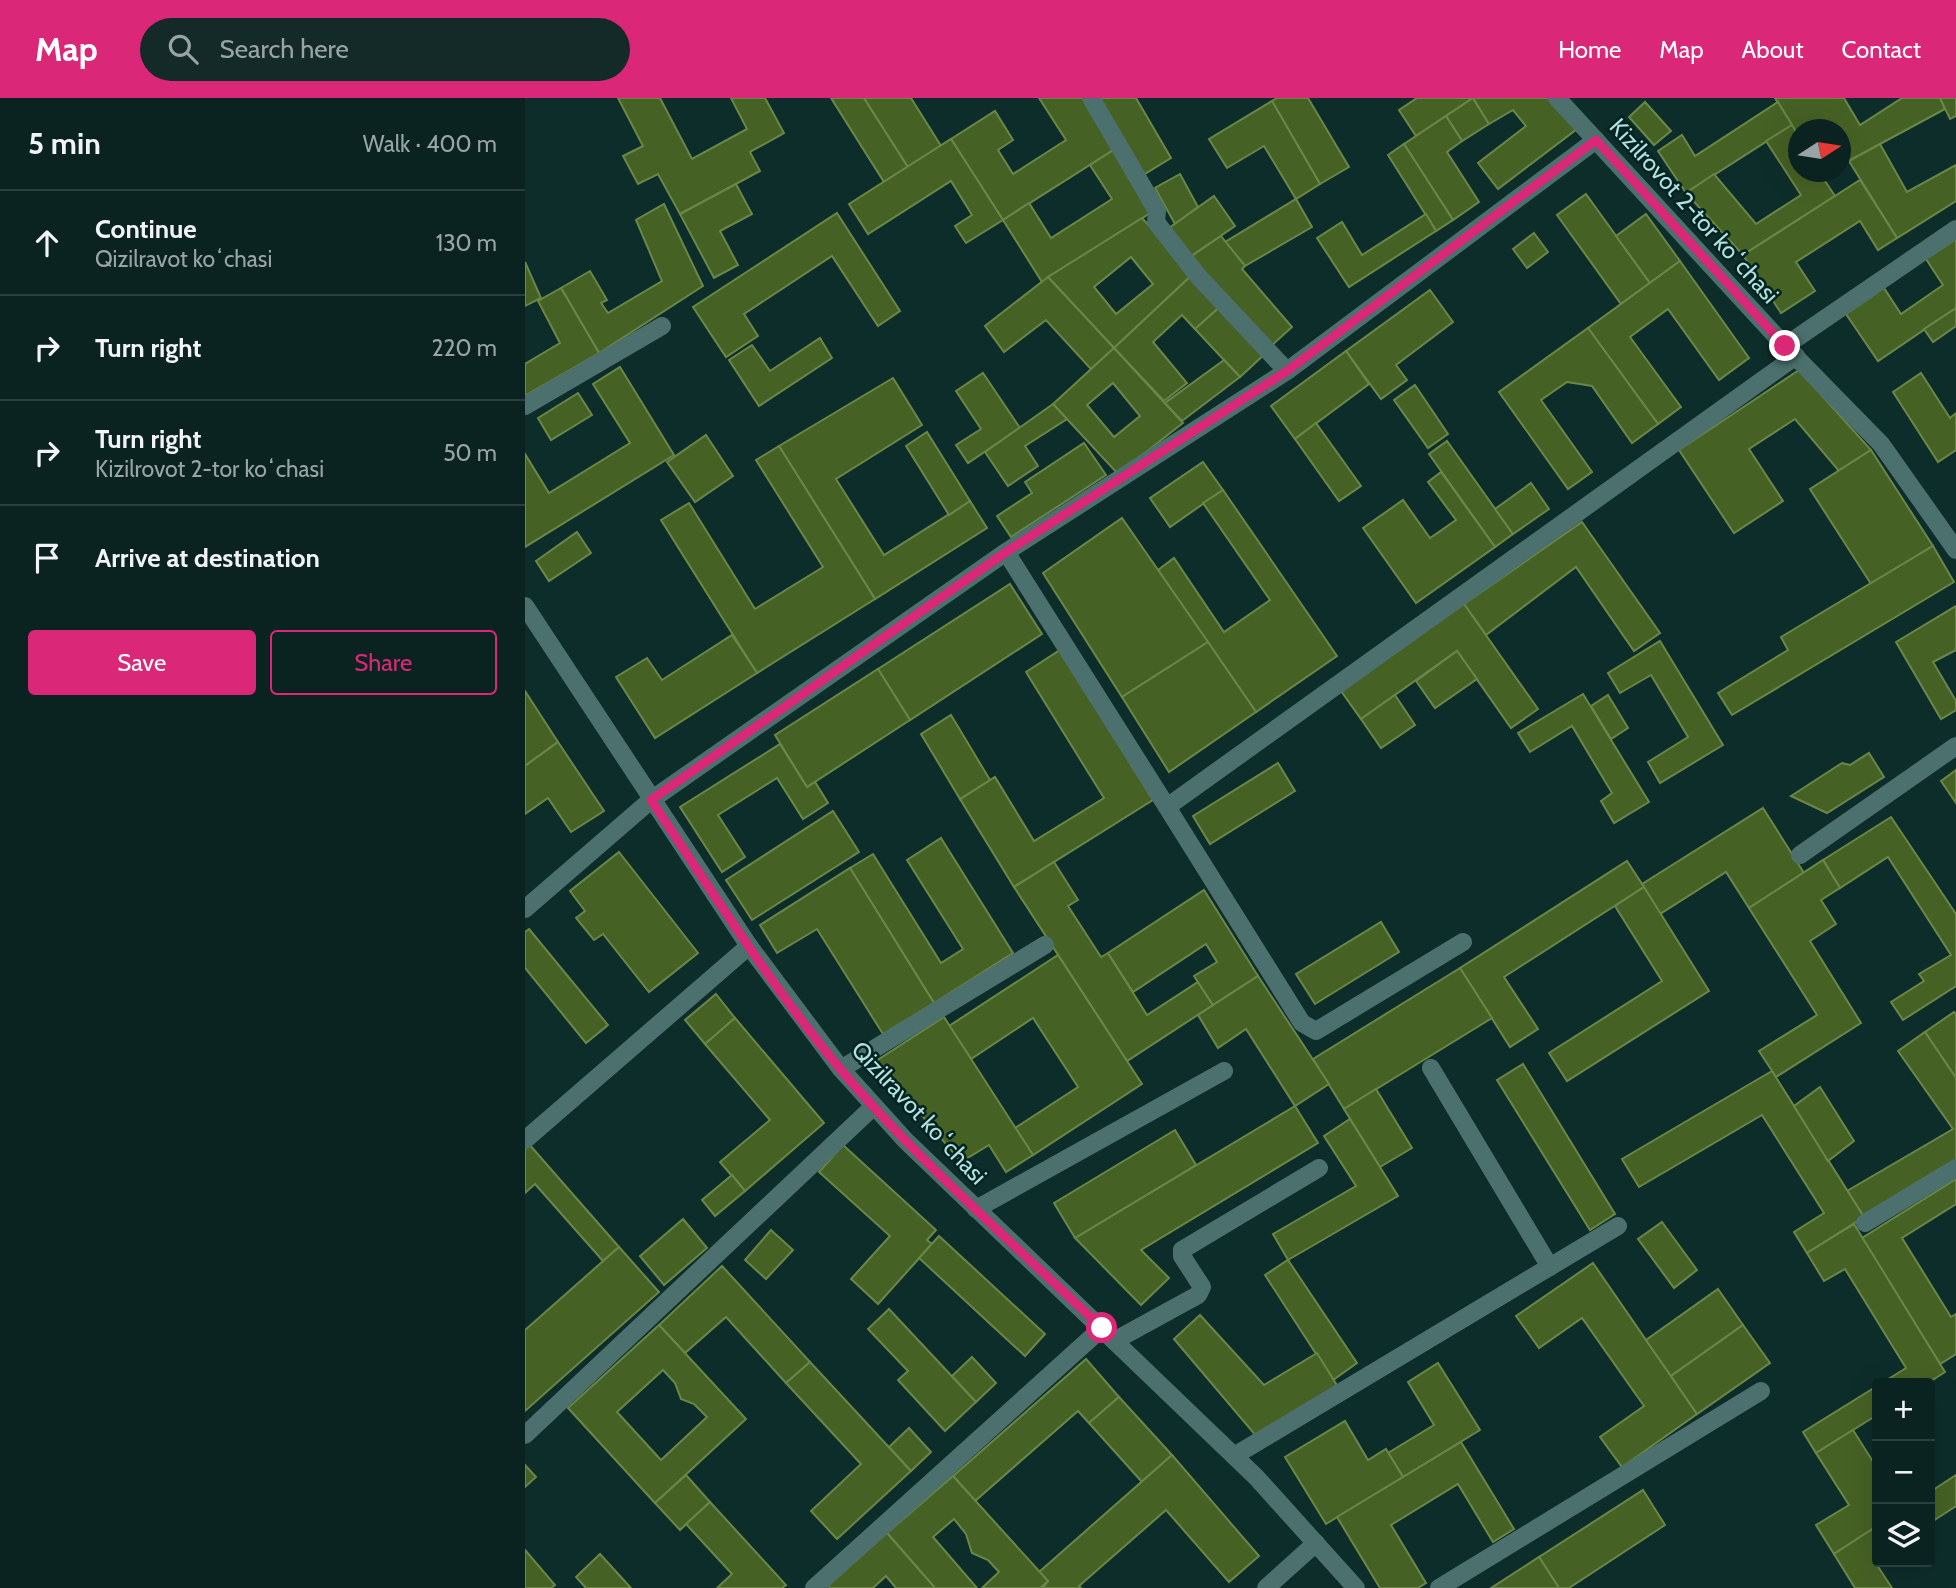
<!DOCTYPE html>
<html lang="en">
<head>
<meta charset="utf-8">
<style>
  body { margin:0; font-family:Cabin,sans-serif; background:#132a29; color:#f1f3f6 }
  .controls { position:absolute; right:21px; bottom:21px; display:grid; overflow:hidden; border-radius:7px; box-shadow:0 7px 28px #0002 }
  .controls button { width:63px; height:63px; display:grid; place-items:center; padding:0; border:0; border-bottom:2px solid #2a3f3e; background:#0a2220; color:#f1f3f6; font:35px sans-serif }
  .compass { position:absolute; left:1263px; top:21px; width:63px; height:63px; border-radius:50%; background:#0a2220; box-shadow:0 7px 28px #0002; rotate:78deg }
  .stop { position:absolute; width:21px; height:21px; margin:-16px; border:5px solid #db2777; border-radius:50%; background:#fff }
  .stop.end { background:#db2777; border-color:#fff; box-shadow:0 2px 7px #0008 }
  .list { margin:0; padding:0; list-style:none }
  h2 { display:flex; justify-content:space-between; align-items:center; height:91px; margin:0; padding:0 28px; font-size:30px }
  h2 small { font-size:23px; font-weight:400; color:#99a4a5 }
  .list li { display:grid; grid-template-columns:46px 1fr auto; gap:21px; align-items:center; box-sizing:border-box; height:105px; padding:0 28px; border-top:2px solid #2a3f3e }
  .list b { display:block; font-size:26px; white-space:nowrap }
  .list p { margin:0; font-size:23px; white-space:nowrap; color:#99a4a5 }
  .list em { font-size:23px; font-style:normal; color:#99a4a5 }
  .actions { display:flex; gap:14px; padding:21px 28px }
  .actions a { flex:1; padding:16px 0; border:2px solid #db2777; border-radius:7px; text-align:center; font-size:24px; color:#db2777 }
  .actions .main { background:#db2777; color:#fff }
  .icon { flex:none; width:38px; height:38px; fill:none; stroke:currentColor; stroke-width:2; stroke-linecap:round; stroke-linejoin:round }
  .map { position:relative; flex:none; width:1431px; height:1490px; overflow:hidden }
  header { display:flex; align-items:center; gap:42px; box-sizing:border-box; height:98px; padding:0 35px; background:#db2777; color:#fff }
  header strong { font-size:33px }
  nav { display:flex; gap:38px; margin-inline-start:auto; font-size:24px }
  .search { width:490px; height:63px; background:#132a29; display:flex; align-items:center; gap:18px; box-sizing:border-box; padding:0 24px; border-radius:38px; color:#99a4a5; font-size:26px }
  main { display:flex }
  aside { flex:1; background:#0a2220 }
  .map>svg:first-child { display:block }
</style>
</head>
<body>
<header>
<strong>Map</strong>
<div class="search"><svg class="icon" aria-label="search" viewBox="0 0 24 24"><circle cx="10" cy="10" r="6"/><path d="M15 15l6 6"/></svg>Search here</div>
<nav><a>Home</a><a>Map</a><a>About</a><a>Contact</a></nav>
</header>
<main>
<aside>
<h2>5 min<small>Walk · 400 m</small></h2>
<ul class="list">
<li><svg class="icon" aria-label="ahead" viewBox="0 0 24 24"><path d="M12 20V5M6 11l6-6 6 6"/></svg><div><b>Continue</b><p>Qizilravot koʻchasi</p></div><em>130 m</em></li>
<li><svg class="icon" aria-label="right" viewBox="0 0 24 24"><path d="M7 20v-9h11M14 6l5 5-5 5"/></svg><div><b>Turn right</b></div><em>220 m</em></li>
<li><svg class="icon" aria-label="right" viewBox="0 0 24 24"><path d="M7 20v-9h11M14 6l5 5-5 5"/></svg><div><b>Turn right</b><p>Kizilrovot 2-tor koʻchasi</p></div><em>50 m</em></li>
<li><svg class="icon" aria-label="arrive" viewBox="0 0 24 24"><path d="M6 21V4h12l-3 4 3 4H6"/></svg><div><b>Arrive at destination</b></div></li>
</ul>
<div class="actions"><a class="main">Save</a><a>Share</a></div>
</aside>
<div class="map">
<svg width="1431" height="1490" viewBox="0 0 1431 1490">
  <rect width="100%" height="100%" fill="#0d2d2b"/>
  <g fill="#466124" stroke="#698748" stroke-width="2" fill-rule="evenodd">
    <polygon points="93,0 135,0 167,61 222,31 206,0 240,0 259,35 225,54 235,73 155,116 133,76 113,86 98,58 118,48"/>
    <polygon points="306,0 339,0 383,69 359,84"/>
    <polygon points="339,0 386,0 416,48 383,69"/>
    <polygon points="514,0 558,0 590,51 478,122 426,41 470,13 488,42 473,52 488,76 541,42"/>
    <polygon points="573,0 611,0 646,60 618,77"/>
    <polygon points="752,0 783,0 824,69 795,86 747,3"/>
    <polygon points="892,0 948,0 891,38 874,12"/>
    <polygon points="948,0 964,26 937,43 921,18"/>
    <polygon points="948,0 1026,0 1052,31 973,91 953,65 1001,28 988,12 964,26"/>
    <polygon points="1250,0 1319,0 1335,27 1377,0 1415,0 1420,11 1316,67 1316,32 1274,32 1274,39"/>
    <polygon points="1415,0 1431,0 1431,18 1425,21"/>
    <polygon points="747,3 795,86 771,101 739,48 702,70 684,41"/>
    <polygon points="1120,4 1146,33 1129,47 1104,19"/>
    <polygon points="1253,4 1267,27 1161,95 1133,53 1157,37 1170,58"/>
    <polygon points="921,18 937,43 922,54 954,104 928,122 879,46"/>
    <polygon points="1267,27 1274,39 1274,74 1294,74 1310,98 1218,157 1161,95 1189,76 1231,126 1276,97 1241,43"/>
    <polygon points="426,41 478,122 441,145 430,128 447,117 426,83 343,136 324,106"/>
    <polygon points="879,46 928,122 911,133 863,57"/>
    <polygon points="1355,46 1382,94 1431,67 1431,103 1372,140 1324,63"/>
    <polygon points="590,51 630,112 517,184 478,122 504,105 526,140 587,101 565,67"/>
    <polygon points="655,76 673,109 650,126 630,90"/>
    <polygon points="1335,82 1372,140 1353,152 1335,123 1271,164 1290,193 1256,215 1218,157"/>
    <polygon points="211,86 227,116 195,133 213,167 189,180 155,116"/>
    <polygon points="1061,96 1125,185 1096,206 1032,117"/>
    <polygon points="689,98 710,128 665,159 644,130"/>
    <polygon points="771,101 787,129 720,168 700,144"/>
    <polygon points="139,106 178,188 74,255 36,190 65,173 82,202 76,205 83,215 137,183 111,122"/>
    <polygon points="312,115 375,213 353,228 307,158 219,216 233,238 201,259 168,209"/>
    <polygon points="901,116 911,133 824,189 792,140 817,124 837,157"/>
    <polygon points="1121,116 1155,163 1125,185 1091,138"/>
    <path d="M617,120l51,56 -79,74 -66,-71zM606,159l22,27 -37,30 -22,-27z"/>
    <polygon points="1009,135 1023,154 1002,170 988,151"/>
    <polygon points="696,138 720,168 717,171 767,229 745,249 665,159"/>
    <polygon points="1431,141 1431,210 1353,263 1321,216 1359,190 1376,216 1418,187 1401,161"/>
    <polygon points="1155,163 1224,260 1194,282 1143,211 1105,239 1156,309 1133,326 1063,230"/>
    <polygon points="0,164 16,200 0,208"/>
    <polygon points="668,176 697,207 670,231 657,217 628,244 662,285 639,303 589,250"/>
    <polygon points="523,179 589,250 566,271 521,222 479,254 460,228"/>
    <polygon points="36,190 74,255 0,298 0,266 35,245 13,203"/>
    <polygon points="905,192 928,224 871,267 882,282 856,301 821,253"/>
    <polygon points="697,207 741,255 715,279 670,231"/>
    <polygon points="1431,210 1431,228 1408,244 1399,231"/>
    <polygon points="1063,230 1133,326 1107,345 1067,288 1042,284 1016,302 1067,374 1043,391 974,294"/>
    <polygon points="295,240 307,260 234,308 204,262 227,247 245,273"/>
    <path d="M589,250l69,75 -65,51 -65,-70zM588,285l27,33 -26,21 -27,-32z"/>
    <polygon points="821,253 844,286 770,341 746,308"/>
    <polygon points="699,262 715,279 657,323 640,305"/>
    <polygon points="95,269 149,357 0,449 0,356 24,395 105,345 68,286"/>
    <polygon points="1274,272 1346,352 1314,373 1270,321 1224,351 1258,403 1209,435 1154,352"/>
    <polygon points="458,275 495,330 443,365 431,347 456,331 431,293"/>
    <polygon points="1396,275 1425,320 1431,315 1431,352 1413,364 1368,294"/>
    <polygon points="368,280 397,327 311,381 359,457 445,403 462,430 350,501 254,348"/>
    <polygon points="890,287 923,336 903,350 869,302"/>
    <polygon points="53,295 67,317 26,342 13,320"/>
    <polygon points="528,306 542,321 500,348 513,368 483,388 460,354"/>
    <polygon points="791,325 836,388 814,403 770,341"/>
    <polygon points="402,334 445,403 424,417 381,348"/>
    <polygon points="181,337 208,378 170,404 142,364"/>
    <polygon points="922,343 988,436 970,449 904,356"/>
    <polygon points="559,345 581,377 486,439 472,418 507,395 500,384"/>
    <polygon points="254,348 350,501 232,575 136,422 164,405 230,511 298,469 231,362"/>
    <polygon points="1346,352 1408,448 1346,486 1285,391"/>
    <polygon points="678,364 698,392 645,429 625,400"/>
    <polygon points="916,374 970,449 891,505 838,430 878,402 905,440 931,422 903,384"/>
    <polygon points="1006,385 1024,411 988,436 970,411"/>
    <polygon points="698,392 812,558 731,614 633,472 649,460 699,534 745,502 678,405"/>
    <polygon points="597,420 683,544 597,599 518,475"/>
    <polygon points="1057,424 1135,535 1109,553 1051,469 961,537 939,506"/>
    <polygon points="52,434 66,455 24,483 11,463"/>
    <polygon points="1408,448 1429,484 1207,617 1193,595 1263,552 1256,539"/>
    <polygon points="485,486 517,536 385,622 353,571"/>
    <polygon points="939,506 1013,611 986,630 932,553 836,621 816,593"/>
    <polygon points="1431,508 1431,552 1408,564 1431,603 1431,612 1416,621 1371,544"/>
    <polygon points="207,537 232,575 130,640 91,579 122,560 137,582"/>
    <polygon points="1135,543 1198,647 1135,685 1123,664 1163,639 1126,577 1095,595 1083,575"/>
    <polygon points="683,544 731,614 644,674 597,599"/>
    <polygon points="535,552 628,702 489,789 435,701 470,679 509,743 579,700 501,574"/>
    <polygon points="932,553 952,581 910,610 891,583"/>
    <polygon points="353,571 385,622 282,689 250,637"/>
    <polygon points="0,593 33,644 0,668"/>
    <polygon points="1058,596 1124,704 1089,725 1076,703 1087,695 1047,628 1005,654 993,635"/>
    <polygon points="870,597 890,627 856,650 836,621"/>
    <polygon points="1083,597 1103,630 1086,641 1066,608"/>
    <polygon points="426,617 465,682 435,701 396,636"/>
    <polygon points="33,644 79,713 46,734 23,700 0,716 0,668"/>
    <polygon points="255,646 282,689 290,684 303,705 278,721 252,680 193,717 220,759 197,774 155,709"/>
    <polygon points="1344,655 1359,679 1302,715 1266,698 1317,665 1325,667"/>
    <polygon points="753,665 770,693 685,746 668,718"/>
    <polygon points="1431,672 1431,705 1416,683"/>
    <polygon points="1238,710 1279,775 1224,810 1201,774 1135,816 1117,786"/>
    <polygon points="308,713 334,754 227,822 201,782"/>
    <polygon points="1366,719 1431,816 1431,888 1378,922 1366,904 1399,883 1394,876 1426,857 1363,759 1315,790 1298,762"/>
    <polygon points="416,740 488,855 409,905 325,770 348,756 416,865 438,851 382,762"/>
    <polygon points="94,754 173,855 124,894 78,836 69,842 51,820 60,813 45,793"/>
    <polygon points="1298,762 1315,790 1296,802 1311,826 1285,843 1336,925 1251,979 1234,953 1292,917 1224,810"/>
    <polygon points="1102,763 1119,789 979,879 1013,931 985,949 935,870"/>
    <polygon points="529,764 553,802 543,808 576,859 583,855 622,917 673,884 688,907 602,963 489,789"/>
    <polygon points="325,770 409,905 358,936 292,831 252,855 235,827"/>
    <polygon points="1119,789 1184,893 1042,983 1024,955 1137,883 1090,808"/>
    <polygon points="679,792 733,878 688,907 669,878 692,864 681,846 608,894 583,855"/>
    <polygon points="856,824 874,854 790,906 771,876"/>
    <polygon points="4,831 83,927 61,945 0,870 0,834"/>
    <polygon points="533,857 617,986 508,1057 490,1030 553,989 508,920 446,961 424,928"/>
    <polygon points="935,870 967,920 819,1011 788,961"/>
    <polygon points="733,878 804,986 770,1008 721,931 693,950 673,917"/>
    <polygon points="191,896 210,920 180,946 160,922"/>
    <polygon points="1429,914 1431,916 1431,980 1400,934"/>
    <polygon points="419,919 508,1057 481,1074 464,1047 436,1064 351,963"/>
    <polygon points="210,920 299,1025 220,1093 195,1064 245,1022 180,946"/>
    <polygon points="1400,934 1431,980 1431,1066 1339,1119 1322,1093 1428,1031 1373,953"/>
    <polygon points="998,966 1090,1116 1065,1132 972,982"/>
    <polygon points="1247,973 1339,1119 1282,1155 1269,1134 1299,1115 1237,1017 1114,1089 1097,1061"/>
    <polygon points="1295,989 1329,1043 1303,1063 1269,1008"/>
    <polygon points="851,991 887,1050 855,1069 819,1011"/>
    <polygon points="770,1008 793,1045 616,1152 644,1180 616,1207 550,1140"/>
    <polygon points="825,1021 873,1098 763,1162 748,1136 831,1088 799,1038"/>
    <polygon points="650,1032 671,1067 550,1140 529,1105"/>
    <polygon points="3,1045 94,1149 78,1163 10,1086 0,1095 0,1048"/>
    <polygon points="318,1047 411,1132 402,1142 407,1146 353,1206 326,1181 365,1138 294,1074"/>
    <polygon points="207,1077 220,1093 190,1118 177,1102"/>
    <polygon points="1431,1081 1431,1106 1377,1140 1426,1219 1431,1216 1431,1256 1415,1266 1337,1140"/>
    <polygon points="158,1121 182,1150 139,1187 115,1158"/>
    <polygon points="1137,1124 1172,1172 1149,1190 1113,1141"/>
    <polygon points="1329,1126 1420,1274 1403,1285 1357,1285 1381,1270 1320,1171 1299,1183 1282,1155"/>
    <polygon points="246,1132 268,1152 241,1181 220,1162"/>
    <polygon points="414,1138 520,1236 500,1258 394,1160"/>
    <polygon points="94,1149 134,1194 0,1313 0,1232"/>
    <polygon points="763,1162 832,1265 808,1282 740,1177"/>
    <polygon points="1068,1165 1172,1316 1097,1369 1075,1339 1119,1308 1057,1220 1014,1250 991,1218"/>
    <polygon points="197,1168 285,1264 261,1285 201,1219 160,1255 134,1227"/>
    <polygon points="1193,1191 1218,1227 1146,1278 1121,1242"/>
    <polygon points="364,1211 451,1304 420,1333 373,1282 383,1273 343,1231"/>
    <polygon points="675,1217 739,1287 792,1255 813,1289 732,1339 649,1241"/>
    <path d="M134,1227l87,94 -91,84 -87,-95zM138,1272l12,13 6,16 13,5 13,13 -46,43 -44,-48z"/>
    <polygon points="1218,1227 1245,1265 1172,1316 1146,1278"/>
    <polygon points="447,1259 471,1285 451,1304 427,1278"/>
    <polygon points="561,1261 594,1299 564,1325 553,1313 450,1403 428,1378"/>
    <polygon points="285,1264 386,1373 312,1441 286,1413 336,1366 261,1285"/>
    <polygon points="913,1265 955,1332 878,1379 863,1355 909,1327 883,1284"/>
    <polygon points="1352,1288 1352,1317 1291,1355 1278,1334"/>
    <polygon points="594,1299 647,1357 617,1384 564,1325"/>
    <polygon points="820,1323 843,1362 861,1351 878,1379 801,1426 760,1359"/>
    <polygon points="384,1330 406,1354 386,1373 364,1349"/>
    <polygon points="1328,1332 1352,1370 1352,1428 1309,1456 1291,1427 1324,1407 1291,1355"/>
    <polygon points="936,1344 989,1431 968,1444 933,1386 866,1427 901,1485 893,1490 855,1490 812,1419"/>
    <polygon points="647,1357 734,1458 704,1484 641,1412 554,1488 556,1490 518,1490 523,1483 514,1474"/>
    <polygon points="0,1367 11,1379 0,1389"/>
    <polygon points="161,1377 185,1404 155,1432 130,1405"/>
    <polygon points="1431,1377 1431,1408 1405,1425 1405,1394"/>
    <polygon points="428,1378 523,1483 515,1490 457,1490 474,1474 463,1462 447,1455 441,1436 429,1421 408,1439 452,1490 410,1490 362,1435"/>
    <polygon points="1118,1392 1140,1427 1044,1490 1034,1490 1014,1459"/>
    <polygon points="185,1404 261,1487 257,1490 192,1490 207,1476 161,1426"/>
    <polygon points="1352,1428 1352,1458 1348,1461 1367,1490 1330,1490 1309,1456"/>
    <polygon points="362,1435 410,1490 371,1490 361,1478 348,1490 305,1490 303,1487"/>
    <polygon points="0,1452 30,1487 26,1490 0,1490"/>
    <polygon points="75,1456 106,1490 61,1490 51,1479"/>
    <polygon points="1014,1459 1034,1490 966,1490"/>
  </g>
  <g fill="none" stroke-linecap="round" stroke-linejoin="round">
    <g stroke="#4b706d" stroke-width="18">
      <polyline points="566,0 632,113 631,124 673,178 762,273"/>
      <polyline points="1032,0 1260,248 1356,346 1431,452"/>
      <polyline points="1260,248 1431,131"/>
      <polyline points="0,308 137,228"/>
      <polyline points="481,454 642,709"/>
      <polyline points="0,508 224,848 316,971 380,1042 731,1379 831,1490"/>
      <polyline points="1275,757 1431,648"/>
      <polyline points="0,811 126,702 481,454 762,273 1071,42"/>
      <polyline points="938,844 791,933 777,925 642,709 1271,258"/>
      <polyline points="906,970 1025,1169"/>
      <polyline points="316,971 520,847"/>
      <polyline points="0,1042 224,848"/>
      <polyline points="451,1111 699,973"/>
      <polyline points="1340,1125 1431,1070"/>
      <polyline points="589,1243 673,1197 677,1189 657,1158 657,1152 794,1070"/>
      <polyline points="0,1337 349,1008"/>
      <polyline points="709,1358 1093,1128"/>
      <polyline points="289,1490 577,1230"/>
      <polyline points="741,1490 791,1445"/>
      <polyline points="914,1490 1236,1293"/>
    </g>
  </g>
  <g fill="none" stroke-linecap="round" stroke-linejoin="round">
    <path stroke="#db2777" stroke-width="9" d="M577,1230c-88,-84 -182,-165 -261,-258 -70,-84 -129,-179 -190,-270l355,-248 281,-181 309,-231 189,206"/>
  </g>
  <g text-anchor="middle" stroke-width="5" stroke-linejoin="round" paint-order="stroke">
    <g font-size="24" fill="#b3e1dd" stroke="#022322">
      <text transform="translate(1169 113) rotate(48)" y="8">Kizilrovot 2-tor koʻchasi</text>
      <text transform="translate(394 1015) rotate(47)" y="8">Qizilravot koʻchasi</text>
    </g>
  </g>
</svg>
<div class="controls">
<button>+</button>
<button>−</button>
<button><svg class="icon" aria-label="layers" viewBox="0 0 24 24"><path d="M12 4l9 5-9 5-9-5zM3 14l9 5 9-5"/></svg></button>
</div>
<svg class="compass" viewBox="-18 -18 36 36"><path d="M0-13l5 13h-10z" fill="#e53935"/><path d="M0 13l5-13h-10z" fill="#99a4a5"/></svg>
<div class="stop" style="left:577px;top:1230px"></div>
<div class="stop end" style="left:1260px;top:248px"></div>
</div>
</main>
</body>
</html>
